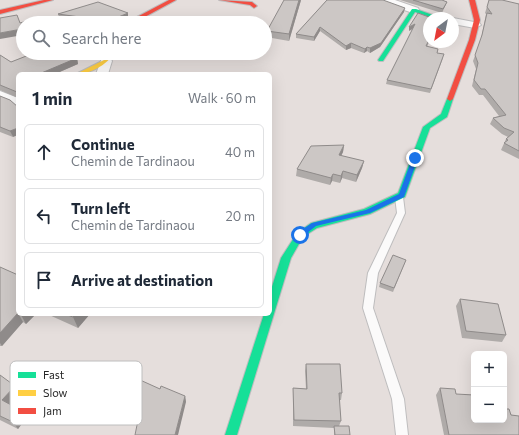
<!DOCTYPE html>
<html lang="en">
<head>
<meta charset="utf-8">
<style>
  body { margin:0; font-family:Commissioner,sans-serif; background:#f6f6f7; color:#1f2937 }
  .controls { position:absolute; right:12px; bottom:12px; display:grid; overflow:hidden; border-radius:6px; box-shadow:0 4px 16px #0002 }
  .controls button { width:36px; height:36px; display:grid; place-items:center; padding:0; border:0; border-bottom:1px solid #e0e1e3; background:#fff; color:#1f2937; font:20px sans-serif }
  .compass { position:absolute; left:423px; top:12px; width:36px; height:36px; border-radius:50%; background:#fff; box-shadow:0 4px 16px #0002; rotate:212deg }
  .stop { position:absolute; width:12px; height:12px; margin:-9px; border:3px solid #1a73e8; border-radius:50%; background:#fff }
  .stop.end { background:#1a73e8; border-color:#fff; box-shadow:0 1px 4px #0008 }
  .list { margin:0; padding:0; list-style:none }
  h2 { display:flex; justify-content:space-between; align-items:center; height:52px; margin:0; padding:0 16px; font-size:17px }
  h2 small { font-size:13px; font-weight:400; color:#747a83 }
  .list li { display:grid; grid-template-columns:26px 1fr auto; gap:12px; align-items:center; box-sizing:border-box; height:56px; margin:0 8px 8px; padding:0 8px; border:1px solid #e0e1e3; border-radius:6px }
  .list b { display:block; font-size:15px; white-space:nowrap }
  .list p { margin:0; font-size:13px; white-space:nowrap; color:#747a83 }
  .list em { font-size:13px; font-style:normal; color:#747a83 }
  .icon { flex:none; width:22px; height:22px; fill:none; stroke:currentColor; stroke-width:2; stroke-linecap:round; stroke-linejoin:round }
  .map { position:relative; flex:none; width:519px; height:435px; overflow:hidden }
  .search { position:absolute; background:#fff; box-shadow:0 4px 16px #0002; left:16px; top:16px; width:256px; height:44px; display:flex; align-items:center; gap:10px; box-sizing:border-box; padding:0 14px; border-radius:22px; color:#747a83; font-size:15px }
  .panel { position:absolute; background:#fff; box-shadow:0 4px 16px #0002; left:16px; top:72px; width:256px; height:244px; border-radius:6px }
  .map>svg:first-child { display:block }
</style>
</head>
<body>
<div class="map">
<svg width="519" height="435" viewBox="0 0 519 435">
  <rect width="100%" height="100%" fill="#e5dedc"/>
  <g fill="none" stroke-linecap="round" stroke-linejoin="round">
    <defs>
      <polygon id="lane" points="399,194 403,197 405,213 378,273 373,308 404,399 408,435 396,435 392,399 363,308 368,273 397,213 395,197"/>
      <g id="street">
        <polygon points="380,0 395,0 418,8 419,10 418,12 410,12 381,2"/>
        <polygon points="452,18 453,18 479,23 481,25 475,28 453,24 453,18"/>
        <polygon points="106,57 110,58 112,61 108,74 96,74 102,58"/>
        <polygon points="0,91 18,98 18,107 0,100"/>
      </g>
      <g id="fast">
        <polygon points="412,9 416,9 441,18 433,18 415,12 383,61 379,61 378,60"/>
        <polygon points="450,97 453,99 447,117 430,128 405,197 370,214 317,228 303,237 291,258 237,435 225,435 264,314 270,314 270,293 281,258 297,233 311,223 364,209 398,193 423,127 441,114 447,99"/>
      </g>
      <path id="slow" d="M109,53h6c-9,12 -24,21 -39,21l28,-14z"/>
      <g id="jam">
        <polygon points="44,0 53,0 0,14 0,10"/>
        <polygon points="169,0 176,0 141,19 138,23 132,23 137,17"/>
        <polygon points="219,0 252,2 257,6 254,8 250,5"/>
        <polygon points="469,0 475,0 480,20 475,40 453,99 450,101 447,99 469,40 474,20"/>
      </g>
    </defs>
    <use href="#lane" stroke="#bebdbe" stroke-width="2"/>
    <use href="#street" stroke="#bebdbe" stroke-width="2"/>
    <use href="#fast" stroke="#bebdbe" stroke-width="2"/>
    <use href="#slow" stroke="#bebdbe" stroke-width="2"/>
    <use href="#jam" stroke="#bebdbe" stroke-width="2"/>
    <use href="#lane" fill="#fbfafa" fill-rule="evenodd"/>
    <use href="#street" fill="#fbfafa" fill-rule="evenodd"/>
    <use href="#fast" fill="#16e098" fill-rule="evenodd"/>
    <use href="#slow" fill="#ffcf43" fill-rule="evenodd"/>
    <use href="#jam" fill="#f24e42" fill-rule="evenodd"/>
  </g>
  <g fill="#afaba9">
    <polygon points="301,0 289,41 266,37 267,31"/>
    <polygon points="327,0 404,12 380,47 370,53 367,51 364,53 351,48 346,50 320,31 314,41 296,38 296,34"/>
    <polygon points="400,0 442,0 447,2 442,13"/>
    <polygon points="489,0 519,4 519,159 501,150 506,139 508,137 502,134 490,124 493,118 499,116 483,95 479,95 472,86 476,69 473,61 481,39 486,14 485,13"/>
    <polygon points="58,14 128,16 113,23 99,23 59,17"/>
    <polygon points="429,18 429,42 427,47 437,53 443,58 430,93 386,84 387,80 413,29 409,31"/>
    <polygon points="33,53 72,53 77,58 78,64 55,74 18,74 18,98 0,90 0,55 11,62 33,54"/>
    <polygon points="0,96 13,137 0,132"/>
    <polygon points="344,145 343,152 341,156 364,161 362,168 356,182 342,178 340,183 332,181 330,185 296,176 297,169"/>
    <polygon points="406,260 393,292 379,287 380,283"/>
    <polygon points="0,267 18,314 36,314 26,324 23,322 2,346 0,346"/>
    <polygon points="460,299 506,335 502,342 462,338 456,306"/>
    <polygon points="47,314 90,314 78,328"/>
    <polygon points="306,364 342,393 341,400 339,400 341,421 339,426 350,435 334,435 334,428 293,426 293,388 306,389 305,371"/>
    <polygon points="0,375 20,392 10,404 22,411 27,417 18,429 0,420"/>
    <polygon points="440,388 456,394 474,420 511,415 519,435 444,435 436,395"/>
    <polygon points="160,389 185,396 186,402 138,419 114,407 111,400"/>
  </g>
  <g fill="#8f8b8a">
    <polygon points="299,0 301,0 289,41 289,34"/>
    <polygon points="405,8 404,12 380,47 370,53 370,48"/>
    <polygon points="128,13 128,16 113,23 109,23 109,21"/>
    <polygon points="415,24 414,28 409,31 409,27"/>
    <polygon points="320,27 320,31 314,41 314,37"/>
    <polygon points="22,29 23,35 0,39 0,33"/>
    <polygon points="351,43 351,48 346,50 346,46"/>
    <polygon points="367,47 367,51 364,53 365,49"/>
    <polygon points="77,58 78,64 55,74 39,74"/>
    <polygon points="18,128 18,135 13,137 10,131"/>
    <polygon points="344,145 343,152 338,162 339,155"/>
    <polygon points="364,161 362,168 356,182 357,175"/>
    <polygon points="343,171 342,178 340,183 341,176"/>
    <polygon points="333,174 332,181 330,185 331,178"/>
    <polygon points="18,313 23,322 2,346 0,343 0,333"/>
    <polygon points="22,314 36,314 26,324 21,315"/>
    <polygon points="76,314 90,314 78,328 73,317"/>
    <polygon points="15,386 20,392 7,407 2,400"/>
    <polygon points="185,396 186,402 178,435 175,435"/>
    <polygon points="22,411 27,417 18,429 13,422"/>
  </g>
  <g fill="#ccc7c5" stroke="#8f8b8a">
    <polygon points="284,0 299,0 289,34 267,31"/>
    <polygon points="327,0 383,0 405,8 381,43 370,48 367,47 365,49 351,43 346,46 320,27 314,37 296,34"/>
    <polygon points="413,0 442,0 447,2 443,9"/>
    <polygon points="489,0 502,0 519,4 519,151 504,143 508,140 506,139 514,132 504,128 493,118 506,115 485,89 481,89 474,80 478,63 475,55 482,35 487,13 492,14 487,7"/>
    <polygon points="98,2 128,13 109,21 58,14"/>
    <polygon points="418,13 429,17 440,16 439,18 429,18 429,40 426,46 438,49 437,53 444,54 431,89 387,80 415,24 409,27"/>
    <polygon points="17,15 20,23 38,18 43,23 23,23 23,31 21,27 22,29 0,33 0,18"/>
    <polygon points="33,53 72,53 77,58 39,74 18,74 18,92 17,92 0,85 0,55 11,62 34,53"/>
    <polygon points="0,96 10,100 18,107 18,128 10,131 0,127"/>
    <polygon points="344,145 339,155 364,161 357,175 343,171 341,176 333,174 331,178 297,169 311,146"/>
    <polygon points="393,255 406,260 394,288 380,283"/>
    <polygon points="0,267 18,275 18,313 0,333"/>
    <polygon points="460,299 498,304 506,335 466,331"/>
    <polygon points="65,314 76,314 73,317"/>
    <polygon points="306,364 340,364 342,393 339,393 341,421 294,420 293,388 307,389"/>
    <polygon points="0,375 15,386 2,400 22,411 13,422 0,416"/>
    <polygon points="129,375 160,389 161,386 185,396 175,435 135,435 139,415 111,400"/>
    <polygon points="440,388 455,389 456,394 474,395 474,420 504,420 504,409 509,409 511,415 519,416 519,435 449,435"/>
    <polygon points="334,426 349,426 350,435 335,435"/>
  </g>
  <polygon fill="#1a73e8" points="413,156 418,158 404,197 370,213 316,226 302,237 297,237 297,233 312,223 366,210 399,194"/>
  <rect x="10" y="361" width="132" height="64" rx="6" fill="#fff" stroke="#bebebe" stroke-width="1"/>
  <rect x="18" y="372" width="18" height="6" fill="#16e098"/>
  <rect x="18" y="390" width="18" height="6" fill="#ffcf43"/>
  <rect x="18" y="408" width="18" height="6" fill="#f24e42"/>
  <g font-size="11" fill="#272727">
    <text x="43" y="379">Fast</text>
    <text x="43" y="397">Slow</text>
    <text x="43" y="415">Jam</text>
  </g>
</svg>
<div class="controls">
<button>+</button>
<button>−</button>
</div>
<svg class="compass" viewBox="-18 -18 36 36"><path d="M0-13l5 13h-10z" fill="#e53935"/><path d="M0 13l5-13h-10z" fill="#747a83"/></svg>
<div class="stop" style="left:300px;top:235px"></div>
<div class="stop end" style="left:415px;top:158px"></div>
<div class="search"><svg class="icon" aria-label="search" viewBox="0 0 24 24"><circle cx="10" cy="10" r="6"/><path d="M15 15l6 6"/></svg>Search here</div>
<section class="panel">
<h2>1 min<small>Walk · 60 m</small></h2>
<ul class="list">
<li><svg class="icon" aria-label="ahead" viewBox="0 0 24 24"><path d="M12 20V5M6 11l6-6 6 6"/></svg><div><b>Continue</b><p>Chemin de Tardinaou</p></div><em>40 m</em></li>
<li><svg class="icon" aria-label="left" viewBox="0 0 24 24"><path d="M17 20v-9H6M10 6l-5 5 5 5"/></svg><div><b>Turn left</b><p>Chemin de Tardinaou</p></div><em>20 m</em></li>
<li><svg class="icon" aria-label="arrive" viewBox="0 0 24 24"><path d="M6 21V4h12l-3 4 3 4H6"/></svg><div><b>Arrive at destination</b></div></li>
</ul>
</section>
</div>
</body>
</html>
